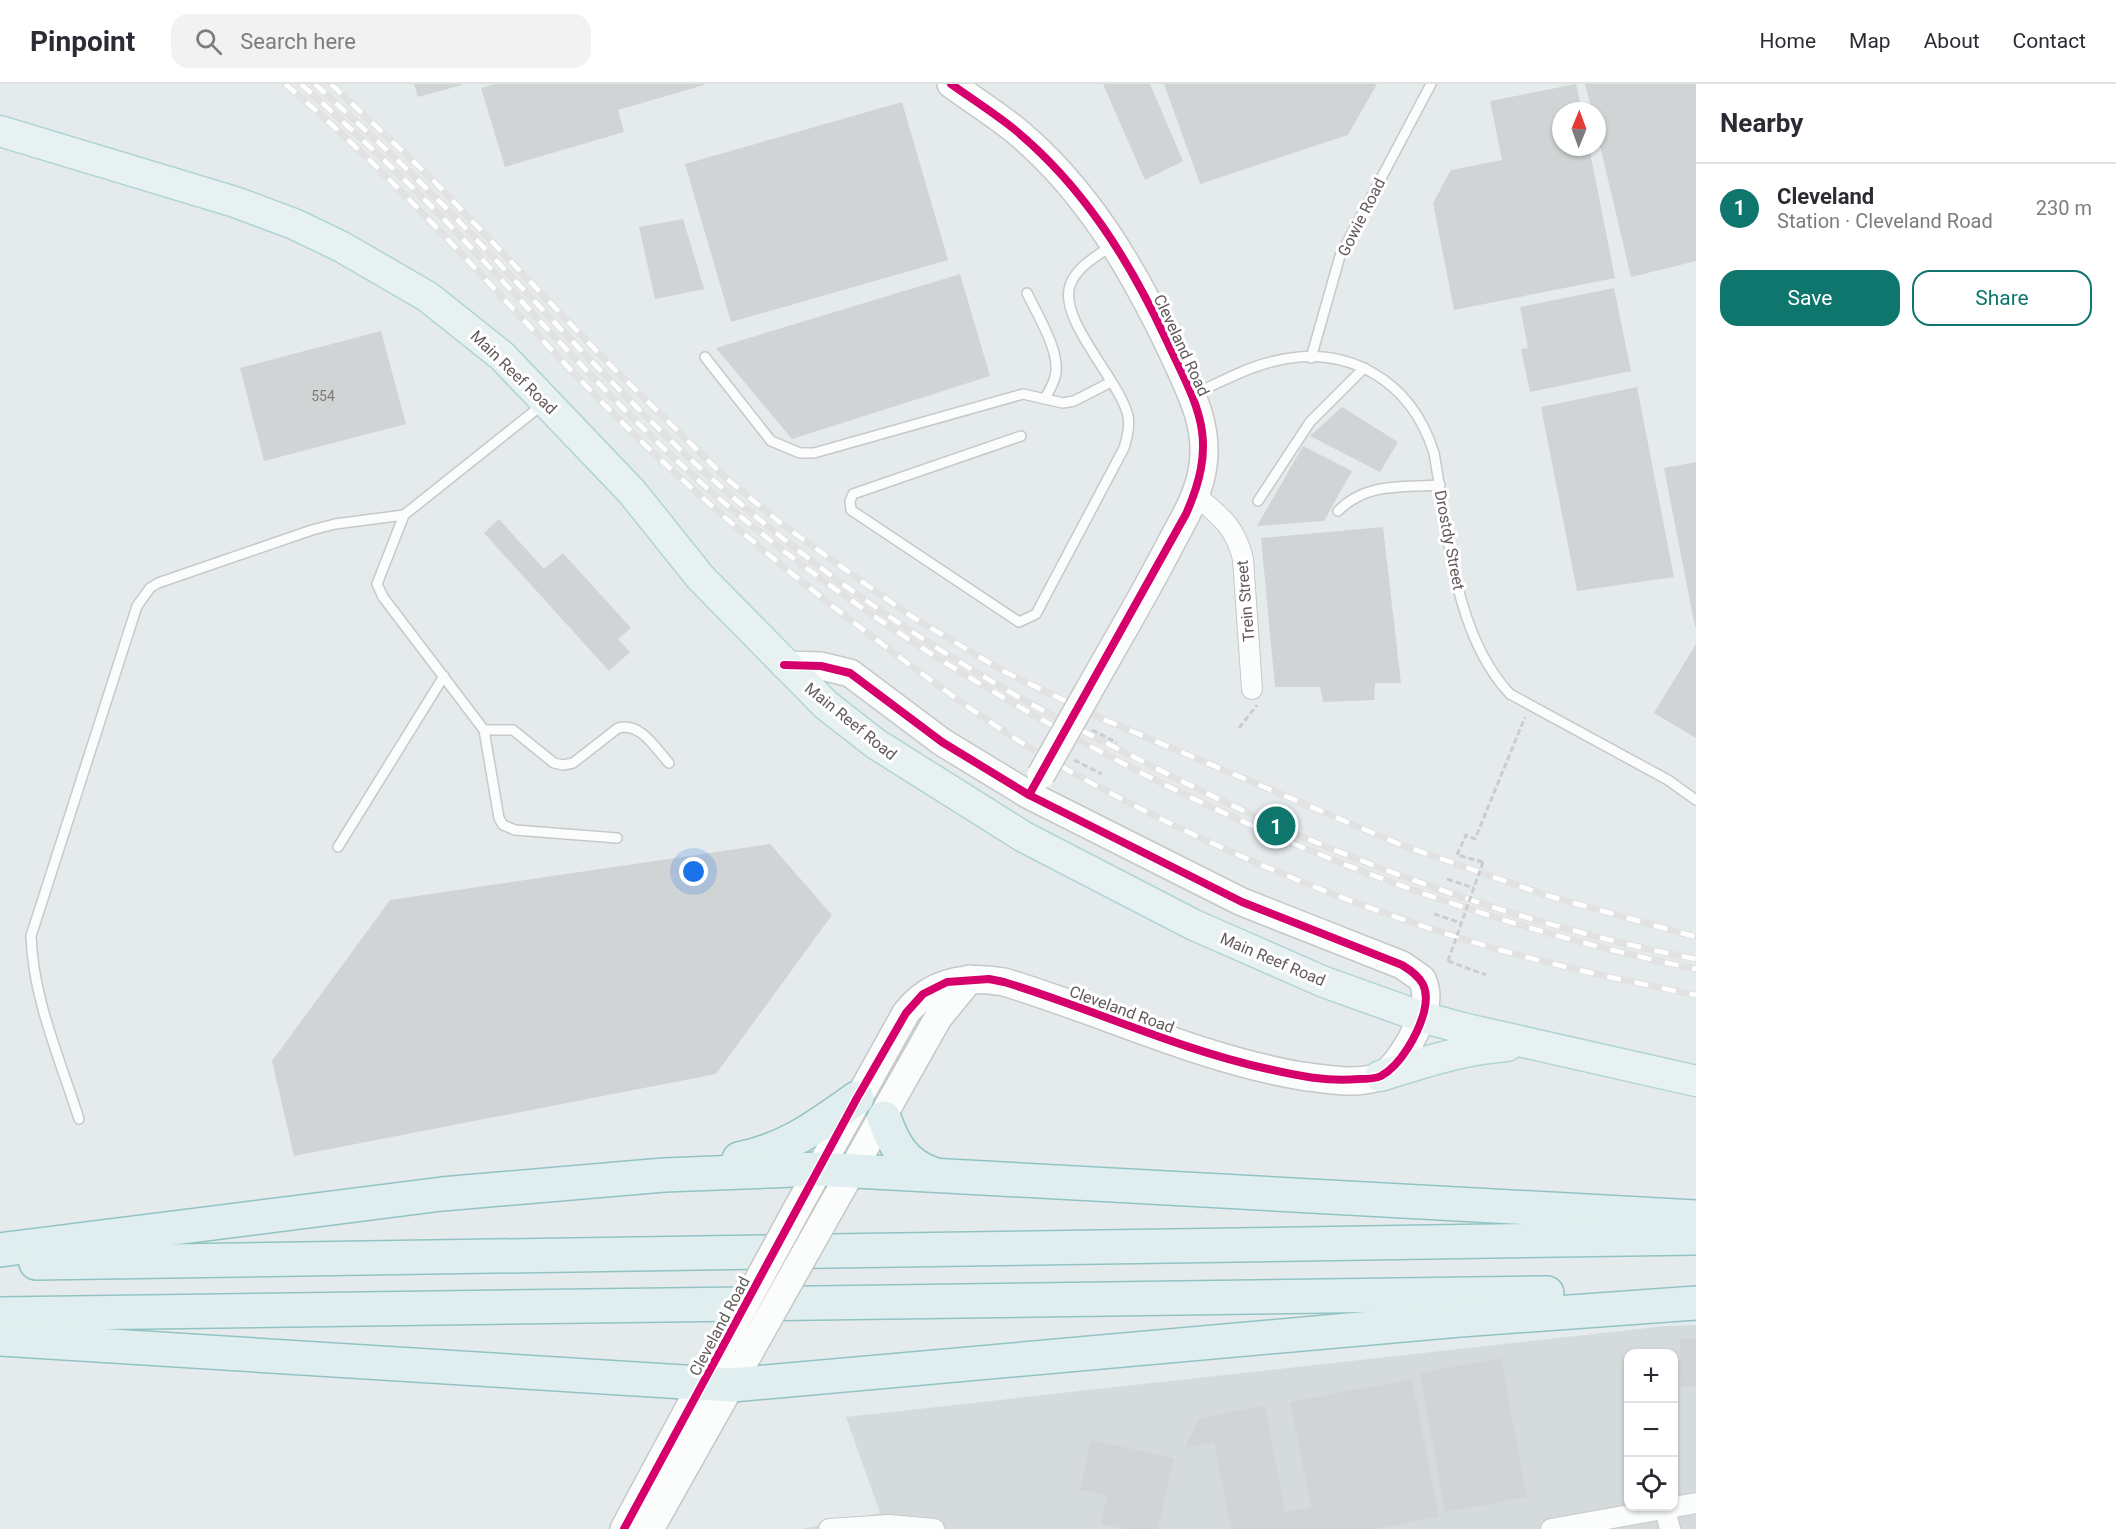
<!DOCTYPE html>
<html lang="en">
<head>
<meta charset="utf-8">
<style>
  body { margin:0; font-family:Roboto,sans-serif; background:#f2f2f3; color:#2b2b33 }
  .controls { position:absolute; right:18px; bottom:18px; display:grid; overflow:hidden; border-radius:12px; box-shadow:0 2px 4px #0004 }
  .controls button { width:54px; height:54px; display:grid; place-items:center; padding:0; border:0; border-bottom:2px solid #e1e1e2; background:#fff; color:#2b2b33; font:30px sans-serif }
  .compass { position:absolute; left:1552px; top:18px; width:54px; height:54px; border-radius:50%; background:#fff; box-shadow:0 2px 4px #0004; rotate:1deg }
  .you { position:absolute; left:694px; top:788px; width:21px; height:21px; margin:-15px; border:4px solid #fff; border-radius:50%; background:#1a73e8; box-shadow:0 0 0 9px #1a73e833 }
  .badge { display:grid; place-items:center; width:39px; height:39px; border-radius:50%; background:#0f766e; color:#fff; font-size:20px; font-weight:700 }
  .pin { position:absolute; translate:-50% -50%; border:3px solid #fff; box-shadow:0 2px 6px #0006 }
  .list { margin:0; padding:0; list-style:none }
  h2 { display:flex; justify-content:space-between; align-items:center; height:78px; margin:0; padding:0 24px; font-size:26px }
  h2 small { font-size:20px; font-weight:400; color:#7c7c81 }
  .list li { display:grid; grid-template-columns:39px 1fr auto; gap:18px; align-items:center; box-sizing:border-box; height:90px; padding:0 24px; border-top:2px solid #e1e1e2 }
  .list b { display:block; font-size:22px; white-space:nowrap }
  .list p { margin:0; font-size:20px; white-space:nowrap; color:#7c7c81 }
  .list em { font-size:20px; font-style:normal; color:#7c7c81 }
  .actions { display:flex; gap:12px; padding:18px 24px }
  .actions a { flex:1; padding:14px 0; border:2px solid #0f766e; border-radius:18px; text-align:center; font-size:21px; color:#0f766e }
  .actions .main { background:#0f766e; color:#fff }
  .icon { flex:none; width:33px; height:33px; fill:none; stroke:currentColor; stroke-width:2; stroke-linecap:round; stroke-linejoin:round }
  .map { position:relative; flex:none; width:1696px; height:1445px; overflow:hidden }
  header { display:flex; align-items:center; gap:36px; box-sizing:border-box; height:84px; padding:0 30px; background:#fff; border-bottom:2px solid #e1e1e2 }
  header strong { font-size:28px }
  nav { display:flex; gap:33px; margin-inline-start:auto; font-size:21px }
  .search { width:420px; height:54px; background:#f2f2f3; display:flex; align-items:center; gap:15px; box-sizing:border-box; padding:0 21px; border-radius:18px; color:#7c7c81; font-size:22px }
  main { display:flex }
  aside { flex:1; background:#fff }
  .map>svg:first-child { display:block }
</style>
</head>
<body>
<header>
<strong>Pinpoint</strong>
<div class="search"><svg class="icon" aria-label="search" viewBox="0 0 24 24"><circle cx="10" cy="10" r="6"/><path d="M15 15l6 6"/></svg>Search here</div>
<nav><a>Home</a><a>Map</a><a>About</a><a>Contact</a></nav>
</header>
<main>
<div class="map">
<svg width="1696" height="1445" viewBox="0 0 1696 1445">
  <rect width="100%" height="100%" fill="#e5ebec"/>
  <path fill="#d5dbdc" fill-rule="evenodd" d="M1696,1241v204h-895l79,-16 -34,-96 819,-91zM1628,1270h46v152h-46z"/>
  <g fill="#d0d4d5">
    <polygon points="414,0 462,0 462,1 418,13"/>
    <polygon points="495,0 704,0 704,1 618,26 624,48 505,83 481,4"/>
    <polygon points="1103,0 1150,0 1183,77 1145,96"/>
    <polygon points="1164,0 1377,0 1348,51 1200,100"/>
    <polygon points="1576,0 1582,27 1561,27 1561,63 1589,63 1615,194 1454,226 1433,119 1451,86 1502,76 1490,17"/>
    <polygon points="1585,0 1696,0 1696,177 1631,193 1597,49 1597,27 1592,27"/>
    <polygon points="902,18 948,176 731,238 685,80"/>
    <polygon points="683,135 704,205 655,215 639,143"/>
    <polygon points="960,190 990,292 792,355 716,264"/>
    <polygon points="1614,204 1631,287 1530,308 1521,265 1528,264 1520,223"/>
    <polygon points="381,247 406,340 264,377 240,284"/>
    <polygon points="1637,303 1674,493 1577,507 1541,323"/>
    <polygon points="1342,323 1398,358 1380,388 1310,352"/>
    <polygon points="1303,362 1352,387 1324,437 1257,442"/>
    <polygon points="1696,378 1696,543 1695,543 1664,384"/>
    <polygon points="499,435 544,485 563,469 631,544 618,555 630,568 609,587 484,449"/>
    <polygon points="1383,443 1401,599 1375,599 1374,616 1323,618 1320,603 1275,603 1261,454"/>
    <polygon points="1696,560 1696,654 1654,629"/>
    <polygon points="770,760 832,831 716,990 294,1072 272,977 390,816"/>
    <polygon points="1680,1255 1696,1255 1696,1302 1681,1303"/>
    <polygon points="1501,1274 1527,1413 1445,1428 1420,1289"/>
    <polygon points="1412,1295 1439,1433 1375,1445 1231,1445 1214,1359 1185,1364 1199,1334 1265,1321 1285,1428 1311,1423 1290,1318"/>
    <polygon points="1091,1356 1174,1374 1158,1445 1124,1445 1101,1440 1107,1412 1080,1406"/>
  </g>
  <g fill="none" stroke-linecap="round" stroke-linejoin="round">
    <defs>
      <g id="lane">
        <path d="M1027,209c10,21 35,61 28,84 -2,8 -7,15 -10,22"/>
        <polyline points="705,273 771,357 800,369 814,369 1023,310 1063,319 1074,317 1111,298"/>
        <polyline points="1311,274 1340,172 1431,0"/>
        <path d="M1194,310c25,-11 51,-26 77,-32 76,-20 140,18 163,91 14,78 20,182 76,241l158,86 28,20"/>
        <path d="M542,321l-138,110 -27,69 6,13 101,133h29l41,33 9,2 10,-2 45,-35c23,-6 37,20 51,35"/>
        <path d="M1021,352l-168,58 -3,7 1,9 168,112 17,-8 88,-166c3,-11 6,-21 4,-32 -8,-36 -73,-99 -57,-133 7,-17 26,-27 40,-37"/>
        <polyline points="1258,417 1310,338 1364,284"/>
        <path d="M1338,427c29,-29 63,-23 102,-26"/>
        <polyline points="484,646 499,734 503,741 515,746 617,754"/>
        <polyline points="338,763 444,592"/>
        <path d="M79,1035c-19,-60 -46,-120 -48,-183l106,-330 13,-18 8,-5 154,-53 23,-6 69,-9"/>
      </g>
      <g id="street">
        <path d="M1195,411c25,21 40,31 48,64l9,130"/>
        <polyline points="1665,1425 1670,1445"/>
        <polyline points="829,1445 889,1441 934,1445"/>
        <polyline points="1551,1445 1696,1419"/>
      </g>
      <g id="secondary">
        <path d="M951,0c21,15 43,29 63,45 73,60 119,140 159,224 16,36 36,71 30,112 -3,27 -18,52 -31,76 -26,51 -56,101 -84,151"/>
        <path d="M784,581l37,1 29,7 92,69 87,53 213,107 160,63 20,14c10,22 -1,41 -11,61 -7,12 -18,32 -33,37 -23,8 -53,2 -77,-1 -104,-18 -197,-64 -297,-94 -39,-7 -73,-1 -98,31l-108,194"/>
        <polyline points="829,1127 938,934 970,895"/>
        <polyline points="624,1445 723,1261"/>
        <polyline points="650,1445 749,1269"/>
      </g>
      <g id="primary">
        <polyline points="0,47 235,118 294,140 342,163 428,213 502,272 632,408 700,493 826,621 876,660 1024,753 1194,841 1324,898 1422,933 1462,944 1696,997"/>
        <path d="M1380,992c43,-13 82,-27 127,-30"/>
      </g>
      <g id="highway">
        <path d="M884,1034c10,27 20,46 49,56"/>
        <path d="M739,1075c49,-10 78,-33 118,-61"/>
        <polyline points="0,1166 442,1110 664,1091 819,1085 1696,1133"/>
        <polyline points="36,1179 1696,1154"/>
        <polyline points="0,1230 1547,1209"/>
        <polyline points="0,1255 732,1301 1460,1236 1696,1219"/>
      </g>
    </defs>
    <use href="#lane" stroke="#c8c8c8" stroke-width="12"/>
    <use href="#street" stroke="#c8c8c8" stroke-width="22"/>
    <use href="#secondary" stroke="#c6c7c7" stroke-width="30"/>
    <use href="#primary" stroke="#b1d4d6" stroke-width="33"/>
    <use href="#highway" stroke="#92c3c3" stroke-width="36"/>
    <g stroke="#cfcad1" stroke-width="3" stroke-dasharray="6 3" stroke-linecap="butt">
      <polyline points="1239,644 1257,621"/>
      <polyline points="1092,646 1117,659"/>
      <polyline points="1074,676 1102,690"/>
      <polyline points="1483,778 1457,771 1466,751 1475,755 1525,633"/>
      <polyline points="1447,795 1474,804"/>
      <polyline points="1434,830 1461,839"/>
      <polyline points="1448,877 1486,891"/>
    </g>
    <use href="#lane" stroke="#fbfcfc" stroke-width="9"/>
    <use href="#street" stroke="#fbfcfc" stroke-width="20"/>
    <use href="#secondary" stroke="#fbfcfc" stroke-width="27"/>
    <use href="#primary" stroke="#e7f1f2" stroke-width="30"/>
    <use href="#highway" stroke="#e0eeef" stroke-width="33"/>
    <defs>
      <g id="rail">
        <path d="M285,0c131,109 237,242 359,360 81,77 168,148 258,215 53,39 106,78 164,110 132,74 275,134 420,177 69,20 140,35 210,49"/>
        <path d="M301,0c55,49 109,99 159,152 84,88 164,180 255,259 105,90 222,167 342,233 201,112 414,195 639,241"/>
        <path d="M315,0c54,49 107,98 157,151 81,85 159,172 247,250 85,75 181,143 279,200 45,27 93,50 140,74 175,91 364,162 558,200"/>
        <polyline points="331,0 432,95 606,277 727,395 783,441 909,531 1005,588 1103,635 1399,760 1545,811 1696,853"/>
      </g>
    </defs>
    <use href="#rail" stroke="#e2e2e3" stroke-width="7"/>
    <use href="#rail" stroke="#fff" stroke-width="4.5" stroke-dasharray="14" stroke-linecap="butt"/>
    <defs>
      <g id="secondary-bridge">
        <polyline points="1041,691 1088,608"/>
        <polyline points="723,1261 798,1123"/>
        <polyline points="749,1269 829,1127"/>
      </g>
    </defs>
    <use href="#secondary-bridge" stroke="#c6c7c7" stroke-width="30" stroke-linecap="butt"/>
    <polyline stroke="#cfcad1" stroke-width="3" stroke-dasharray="6 3" stroke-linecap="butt" points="1448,877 1483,778"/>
    <use href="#secondary-bridge" stroke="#fbfcfc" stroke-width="27"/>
    <defs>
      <g id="cycleway">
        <path d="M951,0c21,15 43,29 63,45 68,56 114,129 151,208 33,71 55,100 21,177l-157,281"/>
        <path d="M624,1445l233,-431 49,-85 17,-19 24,-12 42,-3 15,3c89,27 173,67 264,87 30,7 60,13 91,10 6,0 16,0 22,-3 20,-11 37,-42 43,-64 6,-24 -2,-35 -22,-47l-160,-63 -213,-107 -87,-53 -92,-69 -29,-7 -37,-1"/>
      </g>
    </defs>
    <use href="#cycleway" stroke="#fff" stroke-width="11"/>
    <use href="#cycleway" stroke="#d6006c" stroke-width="8"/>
  </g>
  <g text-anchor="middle" stroke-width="6" stroke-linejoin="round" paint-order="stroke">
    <g font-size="14" fill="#80797b">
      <text x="323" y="317">554</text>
    </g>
    <g font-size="16" fill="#645a5c" stroke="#fff">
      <text transform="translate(1361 133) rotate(-63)" y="6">Gowie Road</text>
      <text transform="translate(1182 261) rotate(65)" y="6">Cleveland Road</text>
      <text transform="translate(514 288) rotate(44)" y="6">Main Reef Road</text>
      <text transform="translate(1450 456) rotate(79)" y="6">Drostdy Street</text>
      <text transform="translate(1245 517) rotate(-95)" y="6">Trein Street</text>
      <text transform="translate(851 637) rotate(39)" y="6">Main Reef Road</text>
      <text transform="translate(1273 875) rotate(23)" y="6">Main Reef Road</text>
      <text transform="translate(1122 925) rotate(20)" y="6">Cleveland Road</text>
      <text transform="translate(719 1242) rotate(-62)" y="6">Cleveland Road</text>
    </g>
  </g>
</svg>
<div class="controls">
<button>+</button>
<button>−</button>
<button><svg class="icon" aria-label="locate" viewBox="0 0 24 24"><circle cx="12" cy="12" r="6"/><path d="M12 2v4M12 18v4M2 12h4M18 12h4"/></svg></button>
</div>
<svg class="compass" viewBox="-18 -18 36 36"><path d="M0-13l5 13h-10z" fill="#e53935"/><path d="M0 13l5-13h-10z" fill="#7c7c81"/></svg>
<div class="you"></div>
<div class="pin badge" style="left:1276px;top:742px">1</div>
</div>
<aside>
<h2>Nearby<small></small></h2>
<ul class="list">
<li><span class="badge">1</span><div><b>Cleveland</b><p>Station · Cleveland Road</p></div><em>230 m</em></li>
</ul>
<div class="actions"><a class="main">Save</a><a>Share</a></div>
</aside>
</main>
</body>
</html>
